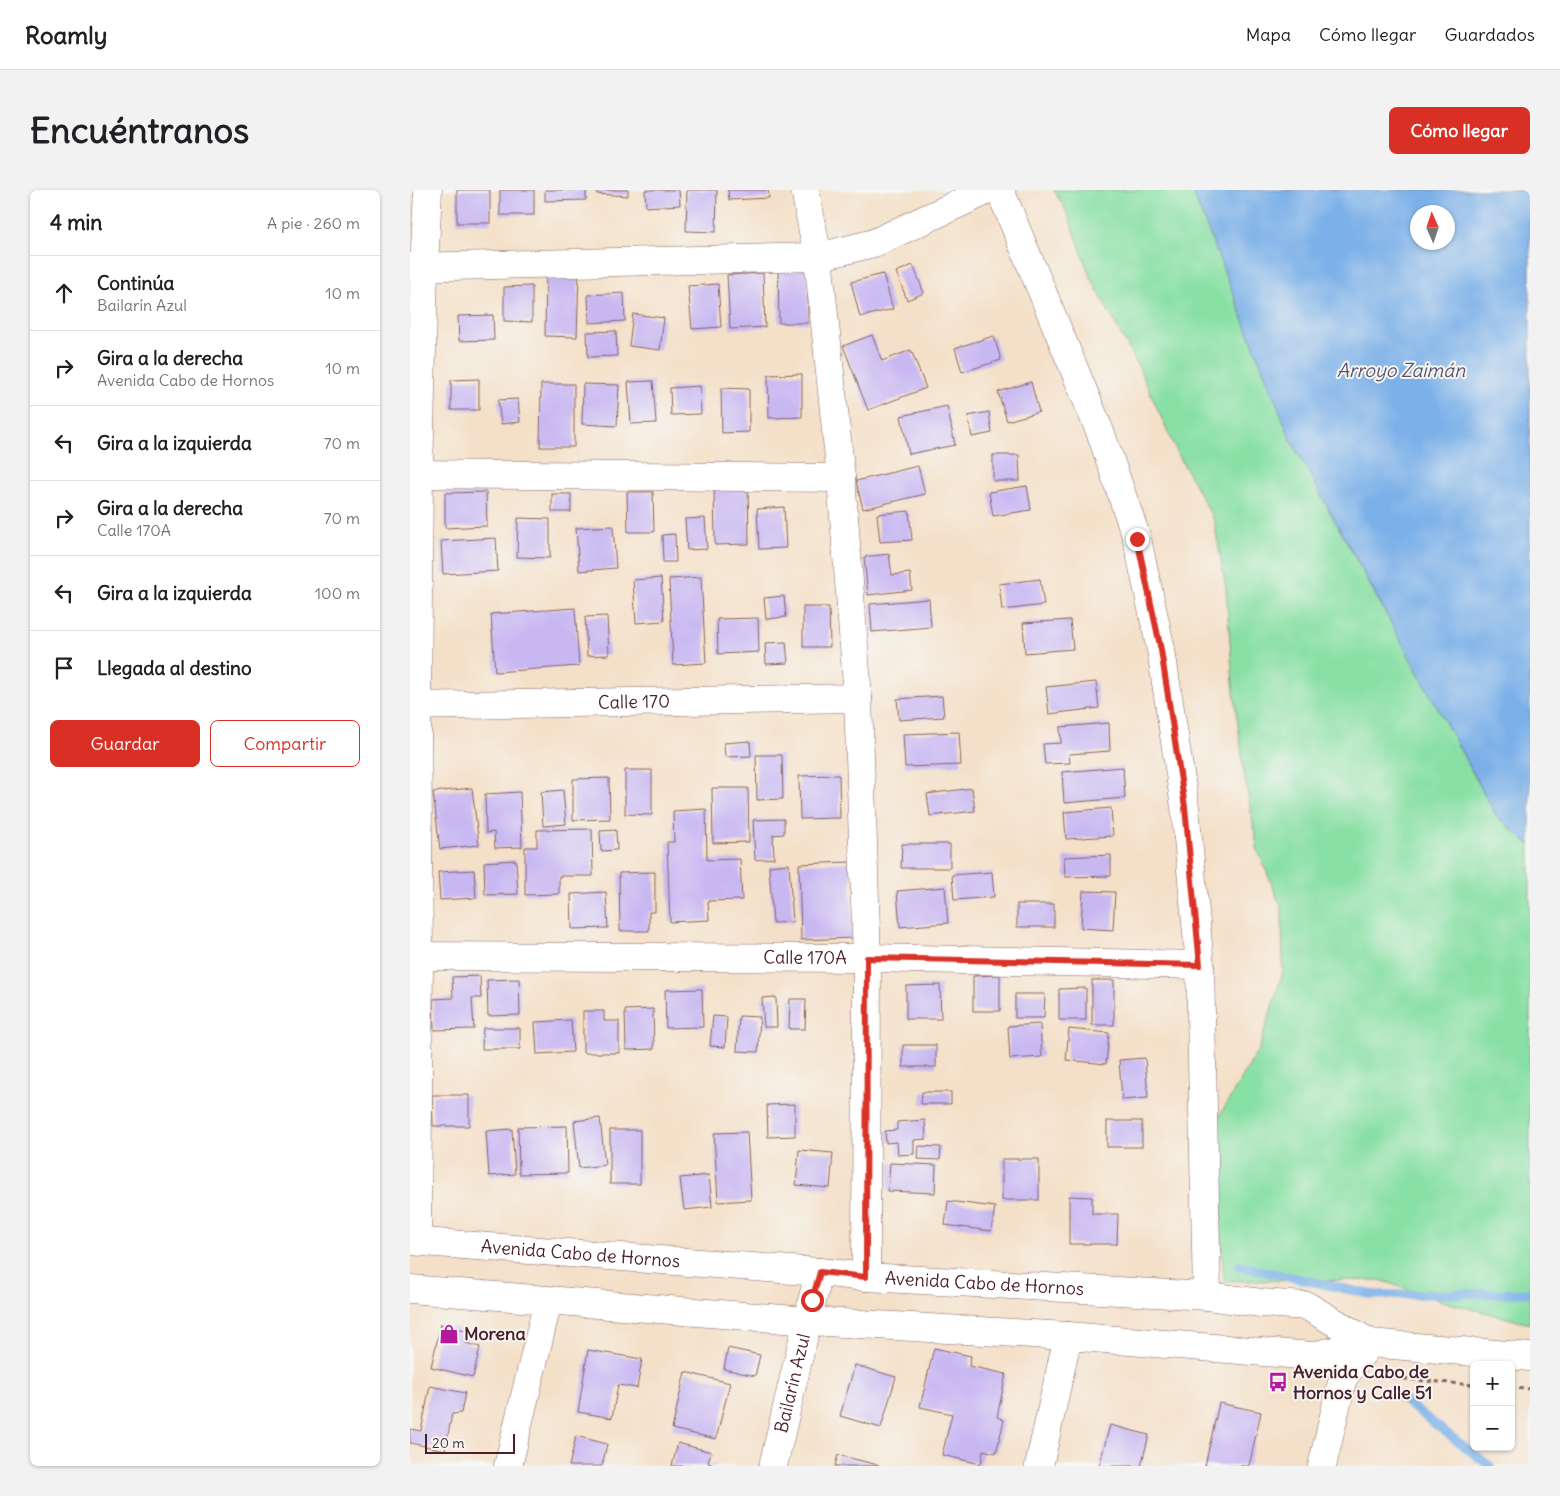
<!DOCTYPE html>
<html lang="es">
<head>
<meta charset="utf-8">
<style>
  body { margin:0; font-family:Delius,sans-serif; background:#f2f2f2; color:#202124 }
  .controls { position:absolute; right:15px; bottom:15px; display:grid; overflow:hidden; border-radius:8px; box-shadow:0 1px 4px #0004 }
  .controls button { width:45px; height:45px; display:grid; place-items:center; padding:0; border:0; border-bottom:1px solid #e0e0e0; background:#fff; color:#202124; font:25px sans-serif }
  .compass { position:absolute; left:1000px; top:15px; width:45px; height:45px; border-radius:50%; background:#fff; box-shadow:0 1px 4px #0004; rotate:357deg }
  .scale { position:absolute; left:15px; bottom:12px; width:90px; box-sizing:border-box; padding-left:5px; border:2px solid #4a1f2b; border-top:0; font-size:14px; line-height:18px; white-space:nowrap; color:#4a1f2b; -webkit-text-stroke:4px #f6f6f2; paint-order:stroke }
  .stop { position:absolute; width:15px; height:15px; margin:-11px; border:4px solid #d93025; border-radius:50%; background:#fff }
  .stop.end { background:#d93025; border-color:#fff; box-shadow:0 1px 5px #0008 }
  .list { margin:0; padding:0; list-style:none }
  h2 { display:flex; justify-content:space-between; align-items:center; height:65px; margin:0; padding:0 20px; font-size:21px }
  h2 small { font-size:16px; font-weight:400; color:#757577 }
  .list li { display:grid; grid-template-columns:32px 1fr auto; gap:15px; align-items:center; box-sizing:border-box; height:75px; padding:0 20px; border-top:1px solid #e0e0e0 }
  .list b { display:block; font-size:19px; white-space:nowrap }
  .list p { margin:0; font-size:16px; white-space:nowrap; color:#757577 }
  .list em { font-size:16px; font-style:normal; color:#757577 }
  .actions { display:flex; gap:10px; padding:15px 20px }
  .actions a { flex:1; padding:11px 0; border:1px solid #d93025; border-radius:8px; text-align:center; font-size:18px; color:#d93025 }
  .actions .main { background:#d93025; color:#fff }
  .icon { flex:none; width:28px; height:28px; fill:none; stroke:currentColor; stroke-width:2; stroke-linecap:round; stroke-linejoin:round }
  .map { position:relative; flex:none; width:1120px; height:1276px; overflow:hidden; border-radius:8px }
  header { display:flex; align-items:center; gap:30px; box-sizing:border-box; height:70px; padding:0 25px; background:#fff; border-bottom:1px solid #e0e0e0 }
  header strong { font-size:24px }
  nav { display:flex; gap:28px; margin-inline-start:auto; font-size:18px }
  .intro { display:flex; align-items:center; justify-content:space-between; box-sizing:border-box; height:120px; padding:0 30px }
  h1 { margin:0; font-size:35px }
  .button { padding:12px 22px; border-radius:8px; background:#d93025; color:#fff; font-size:18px; font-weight:700 }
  main { display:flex; gap:30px; padding:0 30px }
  aside { flex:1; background:#fff; border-radius:8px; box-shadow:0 1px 4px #0004 }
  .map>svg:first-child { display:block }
</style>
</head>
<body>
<header>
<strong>Roamly</strong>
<nav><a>Mapa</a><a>Cómo llegar</a><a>Guardados</a></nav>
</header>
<div class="intro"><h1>Encuéntranos</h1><a class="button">Cómo llegar</a></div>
<main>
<aside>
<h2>4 min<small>A pie · 260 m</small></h2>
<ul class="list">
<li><svg class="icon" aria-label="ahead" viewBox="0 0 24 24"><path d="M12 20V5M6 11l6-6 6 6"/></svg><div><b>Continúa</b><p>Bailarín Azul</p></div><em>10 m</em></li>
<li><svg class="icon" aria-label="right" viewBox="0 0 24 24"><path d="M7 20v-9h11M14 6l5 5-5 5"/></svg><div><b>Gira a la derecha</b><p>Avenida Cabo de Hornos</p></div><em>10 m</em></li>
<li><svg class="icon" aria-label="left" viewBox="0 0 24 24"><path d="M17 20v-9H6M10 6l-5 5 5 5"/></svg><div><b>Gira a la izquierda</b></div><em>70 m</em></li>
<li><svg class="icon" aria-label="right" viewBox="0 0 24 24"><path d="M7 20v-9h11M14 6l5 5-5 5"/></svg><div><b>Gira a la derecha</b><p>Calle 170A</p></div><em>70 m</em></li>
<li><svg class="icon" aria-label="left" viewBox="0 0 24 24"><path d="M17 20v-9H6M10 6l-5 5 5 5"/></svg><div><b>Gira a la izquierda</b></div><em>100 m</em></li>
<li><svg class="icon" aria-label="arrive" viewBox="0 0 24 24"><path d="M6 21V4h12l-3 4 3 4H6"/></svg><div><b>Llegada al destino</b></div></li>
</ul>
<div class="actions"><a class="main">Guardar</a><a>Compartir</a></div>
</aside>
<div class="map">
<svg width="1120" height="1276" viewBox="0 0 1120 1276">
  <rect width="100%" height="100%" fill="#f6f6f2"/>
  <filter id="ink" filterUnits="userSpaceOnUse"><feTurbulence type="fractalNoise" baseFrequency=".02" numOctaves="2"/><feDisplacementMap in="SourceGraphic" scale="10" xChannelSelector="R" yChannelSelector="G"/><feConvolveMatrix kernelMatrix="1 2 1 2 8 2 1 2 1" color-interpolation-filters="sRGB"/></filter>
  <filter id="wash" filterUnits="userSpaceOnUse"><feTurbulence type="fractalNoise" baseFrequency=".0096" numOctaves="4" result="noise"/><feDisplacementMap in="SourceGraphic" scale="20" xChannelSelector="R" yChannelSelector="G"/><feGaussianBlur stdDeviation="1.12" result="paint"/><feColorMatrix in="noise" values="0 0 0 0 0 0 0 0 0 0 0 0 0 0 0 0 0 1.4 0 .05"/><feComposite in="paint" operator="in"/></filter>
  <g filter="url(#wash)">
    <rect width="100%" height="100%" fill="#f4e0c8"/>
    <polygon fill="#89e0a4" stroke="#6a8068" points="644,0 782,0 882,252 1086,625 1120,655 1120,1134 1035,1112 970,1090 814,1091 804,935 849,859 873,782 872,719 848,661 834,583 823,493 816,399 804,330 767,262 729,178 680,86 658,24"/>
    <path fill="#7bb0e8" stroke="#62688a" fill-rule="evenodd" d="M782,0h338v655l-34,-30 -204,-373zM1008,22h30v30h-30z"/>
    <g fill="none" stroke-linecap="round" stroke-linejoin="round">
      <g stroke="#7bb0e8" stroke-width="9">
        <polyline points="829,1076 964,1105 1120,1103"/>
        <polyline points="988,1206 1080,1276"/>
      </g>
    </g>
    <g id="blocks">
      <g fill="#c8b8f2">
        <rect x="47" y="0" width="33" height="33"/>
        <rect x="90" y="0" width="34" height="25"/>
        <polygon points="135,0 176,0 176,10 135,11"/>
        <polygon points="187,0 218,0 218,6 187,4"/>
        <polygon points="235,0 269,0 270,15 236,17"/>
        <polygon points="277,0 307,0 306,42 276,41"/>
        <polygon points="318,0 358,0 359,8 319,10"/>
        <polygon points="503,75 514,103 497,110 486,82"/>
        <polygon points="398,77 398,133 369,133 368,78"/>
        <polygon points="136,82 169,82 167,147 135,146"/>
        <polygon points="353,83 355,137 320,139 317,85"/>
        <polygon points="473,84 483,119 450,127 441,92"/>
        <polygon points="308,94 311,137 282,139 278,96"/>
        <polygon points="122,96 122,132 94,131 94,97"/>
        <polygon points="214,103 215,131 179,133 178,105"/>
        <polygon points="223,124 254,128 250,160 219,156"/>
        <polygon points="83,125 84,150 49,151 48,126"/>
        <polygon points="206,141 207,166 178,167 177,142"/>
        <polygon points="462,145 472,171 501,160 516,198 458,220 433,156"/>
        <polygon points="584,146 591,170 552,182 545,158"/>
        <polygon points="392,184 392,227 359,228 358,185"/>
        <polygon points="69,189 69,220 41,220 41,190"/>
        <polygon points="243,191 246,233 221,234 218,192"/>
        <polygon points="621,192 629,222 597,231 588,202"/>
        <polygon points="131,194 164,194 164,257 130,257"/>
        <polygon points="173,194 209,195 207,236 172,234"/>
        <polygon points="290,196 291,224 261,225 260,198"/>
        <polygon points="311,198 339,199 339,242 312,243"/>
        <polygon points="108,209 110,232 91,234 88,210"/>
        <polygon points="537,216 545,255 499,264 491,226"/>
        <polygon points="579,222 582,243 562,247 558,226"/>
        <polygon points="583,265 609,265 610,291 583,291"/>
        <polygon points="508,276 515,304 453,319 446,291"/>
        <polygon points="304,294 338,294 339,354 305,355"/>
        <polygon points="617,296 621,320 583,326 579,302"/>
        <polygon points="76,302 77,336 35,338 35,303"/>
        <polygon points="217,302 243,302 244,342 218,342"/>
        <rect x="142" y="304" width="19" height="18"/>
        <polygon points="374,317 376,358 349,359 347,319"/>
        <polygon points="499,321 502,350 470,352 467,324"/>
        <polygon points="108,328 140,329 140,368 107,367"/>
        <polygon points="295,328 297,359 277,360 275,329"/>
        <polygon points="203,336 206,378 169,381 166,338"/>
        <polygon points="265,344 266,372 253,372 252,345"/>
        <polygon points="86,348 88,381 33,384 31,351"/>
        <polygon points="479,364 482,385 500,383 502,400 458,405 454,367"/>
        <polygon points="291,387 296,473 263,475 259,389"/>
        <polygon points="251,388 254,431 226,433 223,390"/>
        <polygon points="630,389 634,415 592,420 589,394"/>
        <polygon points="374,406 376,427 356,429 354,408"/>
        <polygon points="519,409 521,437 462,442 460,414"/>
        <polygon points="393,417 419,417 420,457 393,457"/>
        <polygon points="165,418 169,476 85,482 81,424"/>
        <polygon points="197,426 199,465 177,466 175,427"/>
        <polygon points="348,428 349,462 308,464 307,429"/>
        <polygon points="660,430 663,459 615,463 613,433"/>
        <polygon points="376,452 378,473 356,474 355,453"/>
        <polygon points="686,492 689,518 639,524 636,497"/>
        <polygon points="532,506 534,527 489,530 487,509"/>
        <polygon points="699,533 700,561 659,564 660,573 635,574 633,554 651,553 650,537"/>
        <polygon points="549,542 551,575 495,577 493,544"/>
        <polygon points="340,551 341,566 315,567 314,553"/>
        <polygon points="346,565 372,565 373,609 347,610"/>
        <polygon points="713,577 715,608 654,613 652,582"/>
        <polygon points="215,580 242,580 242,625 215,624"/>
        <polygon points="429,585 430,628 390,629 389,586"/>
        <polygon points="199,588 200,629 163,630 163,589"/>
        <polygon points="62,598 69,655 30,659 23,602"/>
        <polygon points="302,598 338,598 339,652 303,653"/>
        <polygon points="562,598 565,621 520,626 517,604"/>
        <polygon points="153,600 156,634 133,636 131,602"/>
        <polygon points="110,602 112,657 85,658 84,642 76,643 75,604"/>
        <polygon points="701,618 703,646 656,649 654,622"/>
        <polygon points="296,619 297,670 330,669 332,710 298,711 299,730 260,732 257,652 264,652 263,621"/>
        <polygon points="374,629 374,644 363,645 364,668 345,670 343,630"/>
        <polygon points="182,639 183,686 149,686 149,704 115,705 115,657 127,657 127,640"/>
        <polygon points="206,640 207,660 191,661 190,641"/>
        <polygon points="492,654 540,654 540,678 491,678"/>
        <polygon points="701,665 701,686 655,687 654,667"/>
        <polygon points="106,670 108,704 75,705 74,672"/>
        <polygon points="440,672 443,748 391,750 389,674"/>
        <polygon points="379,674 383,732 363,733 359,676"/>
        <polygon points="64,680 66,708 30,710 28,682"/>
        <polygon points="245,682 245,722 239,722 239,741 210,741 209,683"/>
        <polygon points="582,682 584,707 544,710 542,685"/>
        <polygon points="535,697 538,733 490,737 487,701"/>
        <polygon points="673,701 705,702 703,740 671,738"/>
        <polygon points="196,702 198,738 162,739 161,704"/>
        <rect x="607" y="714" width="37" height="23"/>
        <polygon points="590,785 590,821 563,821 563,786"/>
        <polygon points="70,786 71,808 62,808 64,839 24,840 23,809 43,808 42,787"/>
        <polygon points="109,789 110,825 78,826 77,790"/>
        <rect x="682" y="790" width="22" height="45"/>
        <polygon points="530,795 531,829 496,829 496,796"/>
        <polygon points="676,798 676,830 649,830 649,799"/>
        <polygon points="292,799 293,837 256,838 255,800"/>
        <polygon points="605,804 635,804 634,828 605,828"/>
        <polygon points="366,807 367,837 354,837 352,808"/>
        <polygon points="380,809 396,809 395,839 379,839"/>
        <polygon points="243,819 244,859 216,860 215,820"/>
        <polygon points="173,821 194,821 194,831 209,831 209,863 173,863"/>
        <polygon points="303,826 317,827 315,857 300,856"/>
        <polygon points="329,826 350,827 348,862 327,861"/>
        <polygon points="161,830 163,862 127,864 125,832"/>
        <polygon points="630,834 632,867 600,869 598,836"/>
        <polygon points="73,838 110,838 110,859 72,859"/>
        <polygon points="659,839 699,843 696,874 656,870"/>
        <rect x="493" y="855" width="33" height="22"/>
        <polygon points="735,868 738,908 712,910 709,870"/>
        <polygon points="512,902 541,902 541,914 511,914"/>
        <polygon points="22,905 59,905 59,936 23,936"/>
        <polygon points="385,914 385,946 358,947 357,915"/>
        <polygon points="190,928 195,975 169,978 164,931"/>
        <polygon points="515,930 516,949 504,950 504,964 488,965 487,952 476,953 475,941 487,940 487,932"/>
        <rect x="697" y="931" width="35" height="26"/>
        <polygon points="157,936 158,983 109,984 108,937"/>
        <polygon points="102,939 105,984 79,986 76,941"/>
        <rect x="200" y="940" width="30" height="54"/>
        <polygon points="337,942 341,1010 308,1012 304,943"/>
        <polygon points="509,956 531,957 530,970 508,969"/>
        <polygon points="389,960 423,963 420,998 386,995"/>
        <rect x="592" y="969" width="37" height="41"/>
        <polygon points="480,973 526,975 525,1003 478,1001"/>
        <polygon points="299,985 302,1017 274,1020 270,988"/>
        <polygon points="659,1006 682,1007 682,1024 708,1024 707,1054 659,1054"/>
        <polygon points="538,1011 585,1017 581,1041 535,1035"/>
        <polygon points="31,1134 59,1141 56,1153 70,1157 63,1187 21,1177"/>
        <polygon points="318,1158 350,1165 345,1186 314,1179"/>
        <polygon points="524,1158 561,1166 559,1176 596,1184 587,1227 594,1230 586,1263 573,1260 571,1274 532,1265 542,1224 510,1217"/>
        <polygon points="178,1160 232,1169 227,1198 208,1195 202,1228 168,1222"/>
        <polygon points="445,1175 486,1187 471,1238 430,1226"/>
        <polygon points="275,1182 320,1193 306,1249 262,1239"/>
        <polygon points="20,1196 55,1203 51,1223 42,1224 35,1260 0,1253 0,1239 11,1241"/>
        <polygon points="809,1213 851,1222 839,1276 795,1276"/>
        <polygon points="700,1235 739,1245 731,1276 689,1276"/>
        <polygon points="166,1246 197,1254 192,1276 159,1276"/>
        <polygon points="268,1253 301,1262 298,1273 308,1276 262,1276"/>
        <polygon points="428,1265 468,1275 468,1276 425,1276"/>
      </g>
    </g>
  </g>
  <g filter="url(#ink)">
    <use href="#blocks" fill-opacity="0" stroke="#866362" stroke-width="1"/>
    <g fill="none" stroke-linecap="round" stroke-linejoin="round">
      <defs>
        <g id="minor">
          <polyline points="395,0 408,67 431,288 448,508 457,768 456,1087"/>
          <polyline points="590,0 691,244 727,349 751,460 775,617 790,775 797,1106"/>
          <polyline points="0,77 408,67 464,53 578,0"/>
          <polyline points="0,284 431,288"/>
          <path id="s1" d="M0,516l448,-8"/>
          <path id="s2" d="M0,766l457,2 333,7"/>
          <polyline points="7,1051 9,766 7,516 9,284 14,77 18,0"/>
          <polyline points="98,1276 138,1111"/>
          <path id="s3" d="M363,1276l46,-194"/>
          <polyline points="629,1276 658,1146"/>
          <polyline points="912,1276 933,1188 960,1153"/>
        </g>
        <g id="major">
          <path id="s4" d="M0,1051l409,31 47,5 341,19 54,7 46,3 63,37"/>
          <polyline points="0,1099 398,1131 658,1146 902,1166 960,1153 1120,1167"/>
        </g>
      </defs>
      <use href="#minor" stroke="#866362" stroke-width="29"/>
      <use href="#major" stroke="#866362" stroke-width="29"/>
      <g stroke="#866362" stroke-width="3" stroke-dasharray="4 4" stroke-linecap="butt">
        <polyline points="970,1187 1064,1195"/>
        <polyline points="1101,1198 1120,1199"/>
      </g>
      <use href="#minor" stroke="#fff" stroke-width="28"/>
      <use href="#major" stroke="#fff" stroke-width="28"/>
    </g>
  </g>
  <g fill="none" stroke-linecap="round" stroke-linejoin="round" filter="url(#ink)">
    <polyline stroke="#d93025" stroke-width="6" points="402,1110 410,1082 456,1087 457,768 790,775 775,617 751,460 727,349"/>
  </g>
  <defs>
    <symbol id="shop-bare" viewBox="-9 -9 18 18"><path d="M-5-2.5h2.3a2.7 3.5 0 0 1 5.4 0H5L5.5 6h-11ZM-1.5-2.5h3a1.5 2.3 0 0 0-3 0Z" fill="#b5179e" stroke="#f6f6f2" stroke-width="2.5" paint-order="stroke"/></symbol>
    <symbol id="bus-bare" viewBox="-9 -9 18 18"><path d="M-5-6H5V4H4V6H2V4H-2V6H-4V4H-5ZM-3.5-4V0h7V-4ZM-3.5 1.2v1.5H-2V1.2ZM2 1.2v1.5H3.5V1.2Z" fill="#b5179e" stroke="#f6f6f2" stroke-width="2.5" paint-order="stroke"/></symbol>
  </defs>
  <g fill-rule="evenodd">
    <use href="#shop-bare" x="25" y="1130" width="28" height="28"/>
    <use href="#bus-bare" x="854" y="1178" width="28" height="28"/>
  </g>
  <g text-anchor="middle" stroke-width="4" stroke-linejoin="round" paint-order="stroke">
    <g font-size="18" fill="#4a1f2b" stroke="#f6f6f2">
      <text dy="6" stroke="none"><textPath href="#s1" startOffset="224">Calle 170</textPath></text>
      <text dy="6" stroke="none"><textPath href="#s2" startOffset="395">Calle 170A</textPath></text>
      <text dy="6" stroke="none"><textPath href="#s4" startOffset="171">Avenida Cabo de Hornos</textPath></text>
      <text dy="6" stroke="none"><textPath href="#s4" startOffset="576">Avenida Cabo de Hornos</textPath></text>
      <text dy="6" stroke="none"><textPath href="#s3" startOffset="85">Bailarín Azul</textPath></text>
    </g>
    <g font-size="18" font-weight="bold" fill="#4a1f2b" stroke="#f6f6f2" text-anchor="start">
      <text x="54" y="1150">Morena</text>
      <text x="883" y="1188">Avenida Cabo de<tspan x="883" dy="21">Hornos y Calle 51</tspan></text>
    </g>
    <g font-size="19" font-style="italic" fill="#5b526d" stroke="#f6f6f2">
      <text x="991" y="187">Arroyo Zaimán</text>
    </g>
  </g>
</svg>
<div class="controls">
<button>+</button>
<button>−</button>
</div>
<svg class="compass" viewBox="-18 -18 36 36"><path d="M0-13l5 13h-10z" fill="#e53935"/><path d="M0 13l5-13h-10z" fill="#757577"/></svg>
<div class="scale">20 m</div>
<div class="stop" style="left:402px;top:1110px"></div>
<div class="stop end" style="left:727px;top:349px"></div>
</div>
</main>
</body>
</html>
